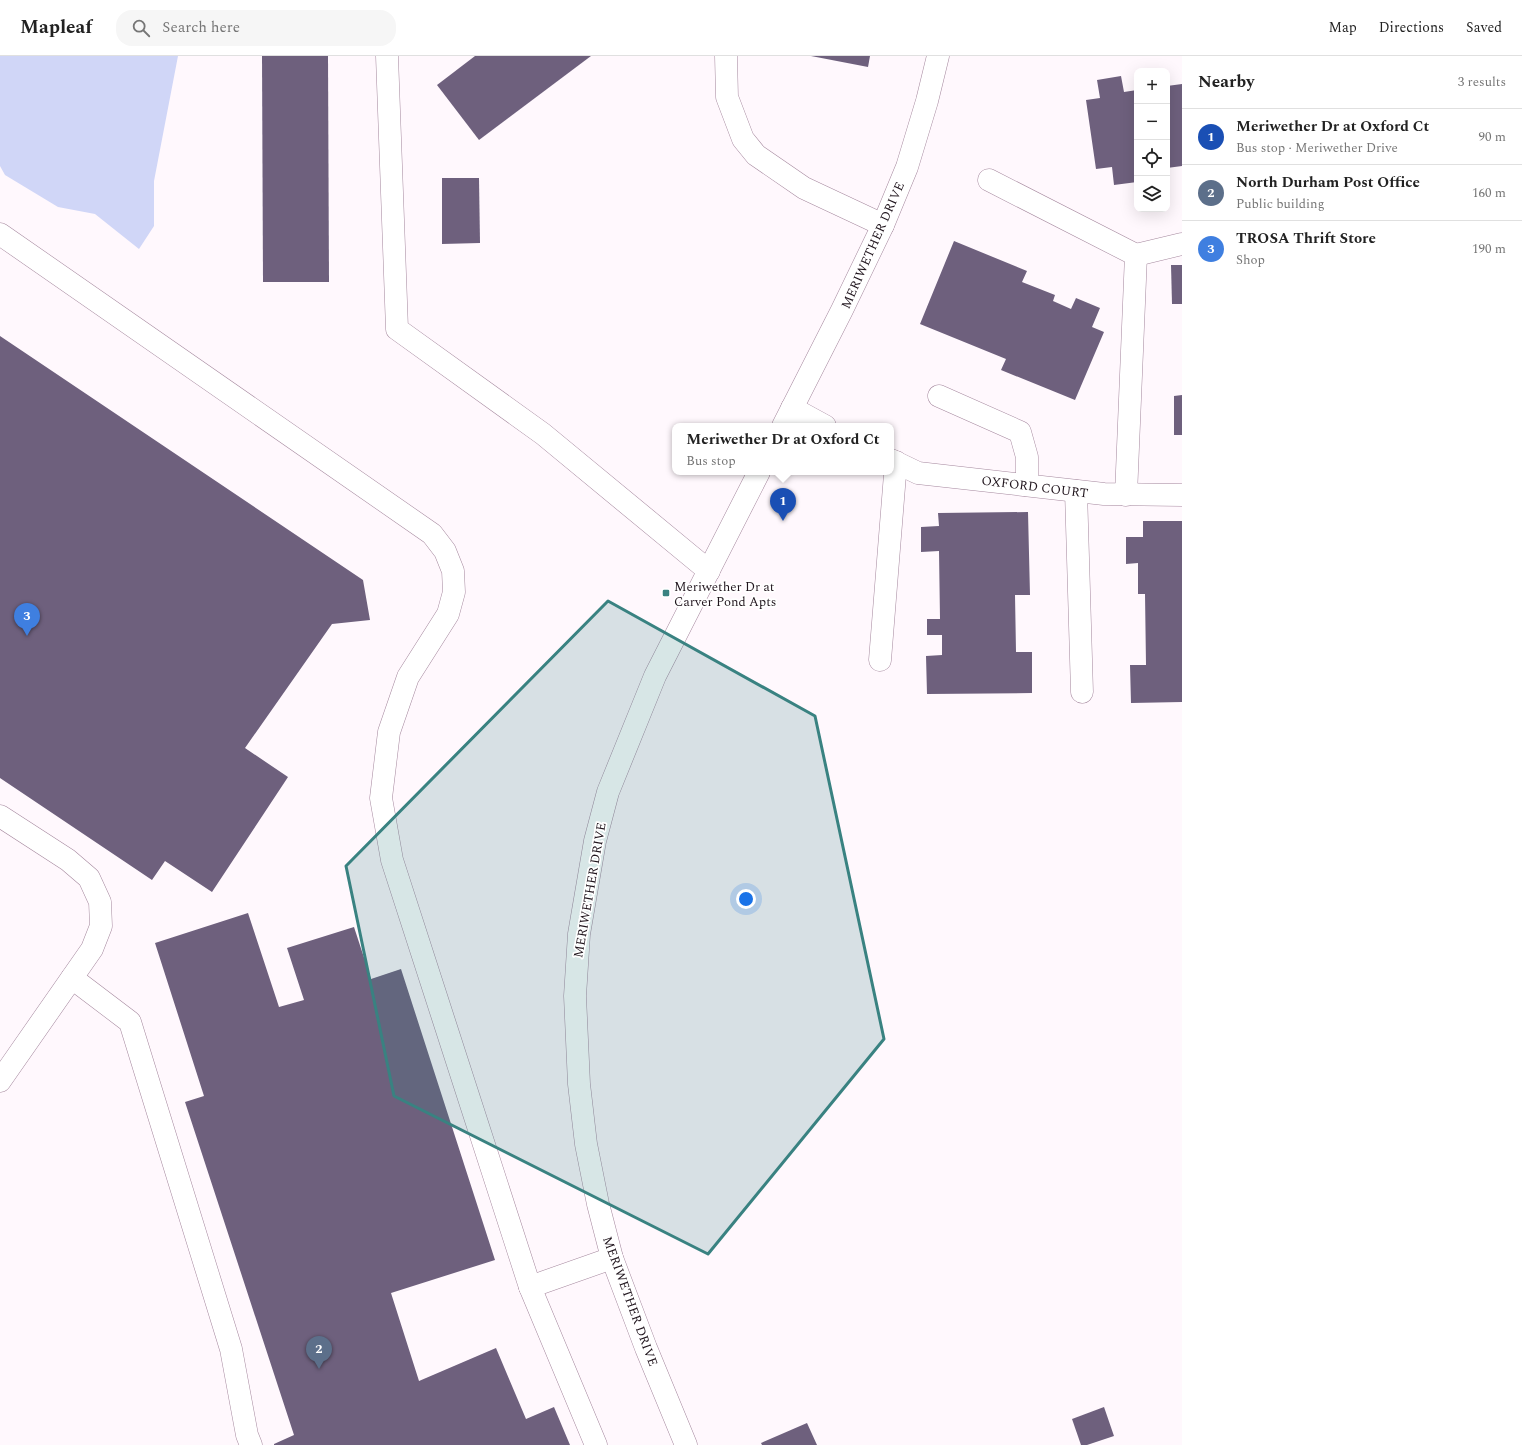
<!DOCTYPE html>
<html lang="en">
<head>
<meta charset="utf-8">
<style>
  body { margin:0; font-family:Spectral,serif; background:#f6f6f6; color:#222 }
  .controls { position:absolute; right:12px; top:12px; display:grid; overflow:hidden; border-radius:8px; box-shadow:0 4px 16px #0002 }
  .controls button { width:36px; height:36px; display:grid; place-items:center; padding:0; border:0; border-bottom:1px solid #e0e0e0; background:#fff; color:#222; font:20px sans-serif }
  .you { position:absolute; left:746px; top:843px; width:14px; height:14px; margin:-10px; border:3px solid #fff; border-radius:50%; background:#1a73e8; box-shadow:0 0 0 6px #1a73e833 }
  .badge { display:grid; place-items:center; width:26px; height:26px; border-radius:50%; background:#2563eb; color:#fff; font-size:13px; font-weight:700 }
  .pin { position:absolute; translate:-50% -33px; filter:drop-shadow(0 1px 2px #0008) }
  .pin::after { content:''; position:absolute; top:21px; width:14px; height:12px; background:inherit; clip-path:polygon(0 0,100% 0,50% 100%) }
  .popup { position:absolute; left:672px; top:367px; width:222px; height:52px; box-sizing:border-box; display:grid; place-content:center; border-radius:8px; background:#fff; filter:drop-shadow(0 1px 3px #0005); font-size:13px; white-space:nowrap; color:#767676 }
  .popup b { font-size:15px; color:#222 }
  .popup::after { content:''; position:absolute; left:50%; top:100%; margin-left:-8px; border:8px solid transparent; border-top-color:#fff }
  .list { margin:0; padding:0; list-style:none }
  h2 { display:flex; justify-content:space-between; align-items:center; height:52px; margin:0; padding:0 16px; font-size:17px }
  h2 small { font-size:13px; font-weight:400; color:#767676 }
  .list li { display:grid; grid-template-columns:26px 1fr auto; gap:12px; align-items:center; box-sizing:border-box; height:56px; padding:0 16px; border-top:1px solid #e0e0e0 }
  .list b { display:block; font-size:15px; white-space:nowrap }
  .list p { margin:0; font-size:13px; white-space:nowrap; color:#767676 }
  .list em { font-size:13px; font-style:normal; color:#767676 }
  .icon { flex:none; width:22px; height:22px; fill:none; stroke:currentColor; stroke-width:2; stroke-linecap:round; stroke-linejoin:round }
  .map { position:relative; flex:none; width:1182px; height:1389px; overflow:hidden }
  header { display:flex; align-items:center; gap:24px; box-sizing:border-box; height:56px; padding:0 20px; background:#fff; border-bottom:1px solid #e0e0e0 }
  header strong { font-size:19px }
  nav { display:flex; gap:22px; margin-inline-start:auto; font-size:14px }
  .search { width:280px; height:36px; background:#f6f6f6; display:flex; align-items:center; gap:10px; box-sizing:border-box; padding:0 14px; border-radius:16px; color:#767676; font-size:15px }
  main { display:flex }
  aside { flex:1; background:#fff }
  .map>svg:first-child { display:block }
</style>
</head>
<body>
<header>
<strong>Mapleaf</strong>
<div class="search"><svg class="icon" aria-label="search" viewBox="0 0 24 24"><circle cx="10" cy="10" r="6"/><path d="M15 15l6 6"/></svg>Search here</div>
<nav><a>Map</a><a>Directions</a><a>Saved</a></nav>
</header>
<main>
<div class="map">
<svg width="1182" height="1389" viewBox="0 0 1182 1389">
  <rect width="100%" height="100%" fill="#fff8fd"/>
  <polygon fill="#d0d6f7" points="0,0 178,0 154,125 154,170 139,193 95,158 58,151 5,119 0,110"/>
  <g fill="#6e607d">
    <polygon points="262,0 328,0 329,226 263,226"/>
    <polygon points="475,0 591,0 479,84 437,29"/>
    <polygon points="811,0 870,0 868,11"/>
    <polygon points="1121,20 1124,36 1137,34 1137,126 1114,129 1112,111 1096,113 1086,44 1100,42 1097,24"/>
    <polygon points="1182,28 1182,110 1167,112 1167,30"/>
    <polygon points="442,122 479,122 480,187 442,188"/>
    <polygon points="954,185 1027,215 1022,226 1055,239 1053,245 1071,253 1076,242 1100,252 1092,271 1104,276 1075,344 1001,314 1006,303 920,268"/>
    <polygon points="1171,209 1182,209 1182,248 1172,248"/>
    <polygon points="0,280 363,524 370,564 332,568 245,692 288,721 212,836 165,805 152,824 0,722"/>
    <polygon points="1182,339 1182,379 1174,379 1174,340"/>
    <polygon points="1028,456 1030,539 1015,539 1016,596 1032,596 1032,637 927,638 926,600 942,599 942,579 927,579 927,563 940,563 939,495 921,496 921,471 939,470 938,457"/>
    <polygon points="1143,465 1182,465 1182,646 1131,647 1130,609 1146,609 1145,538 1138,538 1138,507 1126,508 1126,481 1143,481"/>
    <polygon points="248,857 279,951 304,944 287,892 354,871 371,923 401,913 495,1204 391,1237 419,1325 496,1292 526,1363 554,1351 570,1389 274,1389 274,1388 294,1379 185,1046 204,1040 155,887"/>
    <polygon points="1104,1351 1114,1380 1087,1389 1081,1389 1072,1363"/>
    <polygon points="807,1367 817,1389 762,1389 761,1387"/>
  </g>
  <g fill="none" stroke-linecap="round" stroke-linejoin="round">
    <defs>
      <g id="minor">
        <polyline points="387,0 397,273 543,378 709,515"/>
        <polyline points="726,0 727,41 743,83 756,99 804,132 883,169"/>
        <polyline points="989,124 1136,199 1126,439"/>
        <polyline points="0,178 432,478 445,495 453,515 454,536 448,558 408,621 389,676 381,742 392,804 530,1231 596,1389"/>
        <polyline points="1136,199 1182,188"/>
        <polyline points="939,340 1020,376 1027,401 1027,429"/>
        <polyline points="792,352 825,370"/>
        <polyline points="783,370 842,254 883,169 907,111 927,45 938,0"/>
        <polyline points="891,404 918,417 1104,438 1182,439"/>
        <polyline points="1076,435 1082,636"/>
        <polyline points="880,604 896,406"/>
        <polyline points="0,760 68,804 89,822 100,846 101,870 92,893 0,1025"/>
        <polyline points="72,922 130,966 231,1293 247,1379 251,1389"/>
        <polyline points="530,1231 612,1202"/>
        <polyline points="686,1389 646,1292 612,1202 598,1148 586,1088 579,1028 575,940 579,878 595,785 608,736 655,620 759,416"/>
      </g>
    </defs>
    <use href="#minor" stroke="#a5889e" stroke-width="23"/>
    <use href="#minor" stroke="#fff" stroke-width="22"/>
  </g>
  <path fill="#398281" fill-opacity="0.2" stroke="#398281" stroke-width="3" stroke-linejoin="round" d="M608,545l207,115 69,323 -176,215 -314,-158 -48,-230z"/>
  <rect fill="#398281" stroke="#fff" stroke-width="1.5" x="662" y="533" width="8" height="8" rx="2"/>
  <g text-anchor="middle" stroke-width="3.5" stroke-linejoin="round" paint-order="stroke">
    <g font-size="13" fill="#20151d" stroke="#fff">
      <text transform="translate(872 189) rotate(-66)" y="5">MERIWETHER DRIVE</text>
      <text transform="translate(1035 430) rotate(7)" y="5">OXFORD COURT</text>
      <text transform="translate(589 834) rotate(-80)" y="5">MERIWETHER DRIVE</text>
      <text transform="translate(631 1245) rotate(70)" y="5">MERIWETHER DRIVE</text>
    </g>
    <g font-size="13" fill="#20151d" stroke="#fff" text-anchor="start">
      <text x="674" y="535">Meriwether Dr at<tspan x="674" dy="15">Carver Pond Apts</tspan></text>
    </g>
  </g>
</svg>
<div class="controls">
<button>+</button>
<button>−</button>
<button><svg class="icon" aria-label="locate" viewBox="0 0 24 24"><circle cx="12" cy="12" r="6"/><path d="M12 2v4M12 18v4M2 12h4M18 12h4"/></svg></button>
<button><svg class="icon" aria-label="layers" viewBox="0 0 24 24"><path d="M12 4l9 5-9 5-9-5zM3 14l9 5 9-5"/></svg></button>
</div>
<div class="you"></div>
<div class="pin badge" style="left:783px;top:465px;background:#1a4fb4">1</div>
<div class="popup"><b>Meriwether Dr at Oxford Ct</b>Bus stop</div>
<div class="pin badge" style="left:319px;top:1313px;background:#5c6f8a">2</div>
<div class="pin badge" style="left:27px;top:580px;background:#3f7fe0">3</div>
</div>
<aside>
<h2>Nearby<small>3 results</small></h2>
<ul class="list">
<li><span class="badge" style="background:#1a4fb4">1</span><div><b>Meriwether Dr at Oxford Ct</b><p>Bus stop · Meriwether Drive</p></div><em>90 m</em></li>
<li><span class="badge" style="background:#5c6f8a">2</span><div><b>North Durham Post Office</b><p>Public building</p></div><em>160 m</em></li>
<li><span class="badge" style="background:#3f7fe0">3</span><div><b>TROSA Thrift Store</b><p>Shop</p></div><em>190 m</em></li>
</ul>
</aside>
</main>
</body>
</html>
